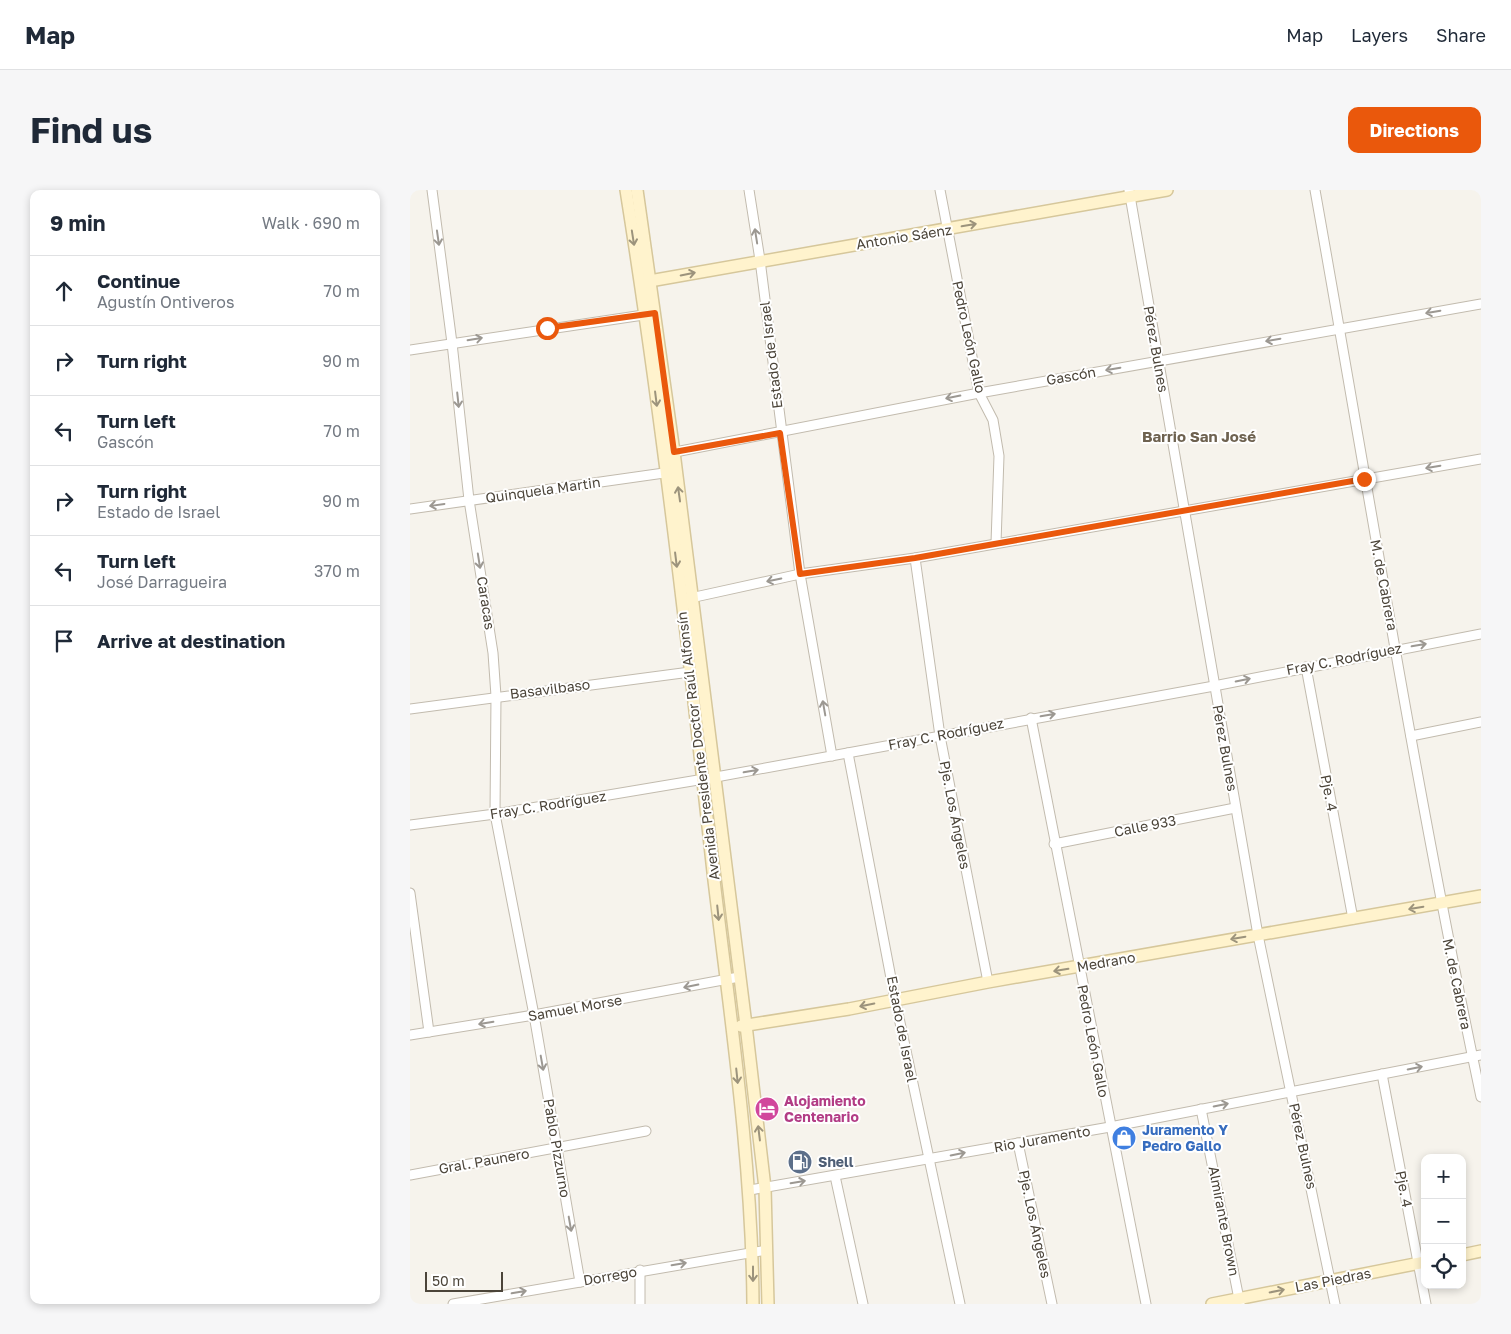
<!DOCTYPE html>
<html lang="en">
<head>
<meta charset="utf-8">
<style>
  body { margin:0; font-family:"Golos Text",sans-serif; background:#f6f6f7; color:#1f2937 }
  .controls { position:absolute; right:15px; bottom:15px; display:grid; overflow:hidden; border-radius:10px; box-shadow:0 2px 8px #0003 }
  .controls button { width:45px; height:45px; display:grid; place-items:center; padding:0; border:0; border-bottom:1px solid #e0e1e3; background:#fff; color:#1f2937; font:25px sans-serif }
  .scale { position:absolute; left:15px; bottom:12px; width:78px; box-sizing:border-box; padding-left:5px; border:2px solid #4b4439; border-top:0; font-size:14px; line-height:18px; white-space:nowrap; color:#4b4439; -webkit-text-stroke:4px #fff; paint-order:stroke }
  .stop { position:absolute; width:15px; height:15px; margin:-11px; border:4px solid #ea580c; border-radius:50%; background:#fff }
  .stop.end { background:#ea580c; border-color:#fff; box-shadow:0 1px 5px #0008 }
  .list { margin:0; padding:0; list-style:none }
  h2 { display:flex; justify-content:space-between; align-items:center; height:65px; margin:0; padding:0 20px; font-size:21px }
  h2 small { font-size:16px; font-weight:400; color:#747a83 }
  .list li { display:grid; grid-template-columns:32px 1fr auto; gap:15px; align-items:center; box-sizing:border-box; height:70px; padding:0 20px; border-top:1px solid #e0e1e3 }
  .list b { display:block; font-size:19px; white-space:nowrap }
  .list p { margin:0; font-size:16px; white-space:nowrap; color:#747a83 }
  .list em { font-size:16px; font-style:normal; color:#747a83 }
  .icon { flex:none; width:28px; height:28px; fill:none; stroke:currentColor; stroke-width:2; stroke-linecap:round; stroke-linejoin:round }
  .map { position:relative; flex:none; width:1071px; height:1114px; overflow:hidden; border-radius:10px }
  header { display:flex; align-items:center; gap:30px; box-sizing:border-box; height:70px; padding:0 25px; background:#fff; border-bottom:1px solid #e0e1e3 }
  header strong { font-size:24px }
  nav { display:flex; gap:28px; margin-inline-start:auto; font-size:18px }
  .intro { display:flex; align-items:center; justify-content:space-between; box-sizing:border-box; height:120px; padding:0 30px }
  h1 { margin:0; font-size:35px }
  .button { padding:12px 22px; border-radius:10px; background:#ea580c; color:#fff; font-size:18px; font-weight:700 }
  main { display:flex; gap:30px; padding:0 30px }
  aside { flex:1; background:#fff; border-radius:10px; box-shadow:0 2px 8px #0003 }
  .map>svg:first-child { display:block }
</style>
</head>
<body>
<header>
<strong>Map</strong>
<nav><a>Map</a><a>Layers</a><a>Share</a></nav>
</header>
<div class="intro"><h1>Find us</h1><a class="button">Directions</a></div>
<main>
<aside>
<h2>9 min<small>Walk · 690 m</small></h2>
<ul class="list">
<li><svg class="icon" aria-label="ahead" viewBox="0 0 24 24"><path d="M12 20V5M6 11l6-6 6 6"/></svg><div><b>Continue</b><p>Agustín Ontiveros</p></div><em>70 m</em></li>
<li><svg class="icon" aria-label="right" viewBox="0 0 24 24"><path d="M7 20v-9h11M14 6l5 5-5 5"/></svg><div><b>Turn right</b></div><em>90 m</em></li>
<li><svg class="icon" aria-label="left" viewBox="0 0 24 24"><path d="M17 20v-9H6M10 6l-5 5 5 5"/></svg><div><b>Turn left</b><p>Gascón</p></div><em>70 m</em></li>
<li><svg class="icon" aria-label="right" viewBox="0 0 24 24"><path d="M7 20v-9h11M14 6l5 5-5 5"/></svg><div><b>Turn right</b><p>Estado de Israel</p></div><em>90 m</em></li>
<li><svg class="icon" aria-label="left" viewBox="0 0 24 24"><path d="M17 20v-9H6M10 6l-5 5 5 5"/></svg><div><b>Turn left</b><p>José Darragueira</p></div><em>370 m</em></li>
<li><svg class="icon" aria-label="arrive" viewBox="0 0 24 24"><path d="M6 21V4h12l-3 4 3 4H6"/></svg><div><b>Arrive at destination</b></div></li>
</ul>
</aside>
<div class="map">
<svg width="1071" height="1114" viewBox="0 0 1071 1114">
  <rect width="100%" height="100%" fill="#f6f3ec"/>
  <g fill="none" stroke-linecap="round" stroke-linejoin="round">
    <defs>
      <g id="street">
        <polyline points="22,0 42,153 59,310 83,463 86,506 85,624 124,825 170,1092"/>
        <polyline points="339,0 350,70 390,384 422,566"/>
        <polyline points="530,0 569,203 583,230 589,266 586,353"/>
        <polyline points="719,0 848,745 925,1114"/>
        <path d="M905,0c54,303 102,606 166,907"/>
        <polyline points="0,160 240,124"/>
        <polyline points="260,263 569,203 1071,114"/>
        <polyline points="0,319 261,282"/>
        <polyline points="505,368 530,546 578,792"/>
        <polyline points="276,409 390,384 505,368 1071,269"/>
        <polyline points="896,477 943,729"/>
        <polyline points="0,519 280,482"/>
        <polyline points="621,528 736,1114"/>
        <polyline points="1001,546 1071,532"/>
        <polyline points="438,563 485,809 550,1114"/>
        <polyline points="0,635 85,624 306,587 804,496 1071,444"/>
        <polyline points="644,654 825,618"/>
        <polyline points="0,703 19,842"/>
        <polyline points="0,845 124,825 329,787"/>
        <polyline points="972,884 1016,1114"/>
        <polyline points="791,919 830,1114"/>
        <polyline points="608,953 642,1114"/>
        <polyline points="0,985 236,941"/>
        <polyline points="425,986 453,1114"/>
        <polyline points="340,1000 700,937 1071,865"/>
        <polyline points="43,1114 357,1060"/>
        <polyline points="230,1114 230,1080"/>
      </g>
      <g id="secondary">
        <path d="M216,0c36,226 62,454 87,682 17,144 39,287 40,432"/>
        <polyline points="227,0 264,262 336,835 355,998 358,1114"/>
        <polyline points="234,92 757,0"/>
        <polyline points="331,836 439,819 578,792 1071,706"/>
        <polyline points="1052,1065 1071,1061"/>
        <polyline points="802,1114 1015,1072"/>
      </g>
    </defs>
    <use href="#street" stroke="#c2bbae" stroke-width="11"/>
    <use href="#secondary" stroke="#d6c79b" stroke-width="14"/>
    <use href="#street" stroke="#fff" stroke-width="9"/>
    <use href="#secondary" stroke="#fff3cd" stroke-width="11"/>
  </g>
  <defs><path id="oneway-shaft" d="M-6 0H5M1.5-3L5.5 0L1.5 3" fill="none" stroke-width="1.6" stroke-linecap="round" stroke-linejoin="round" transform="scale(1.25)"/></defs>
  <g stroke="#9c937c">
    <use href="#oneway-shaft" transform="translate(559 35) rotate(-10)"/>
    <use href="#oneway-shaft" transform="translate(223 48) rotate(81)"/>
    <use href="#oneway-shaft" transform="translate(278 84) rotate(-11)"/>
    <use href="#oneway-shaft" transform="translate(246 209) rotate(83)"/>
    <use href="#oneway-shaft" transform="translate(269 304) rotate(-98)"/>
    <use href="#oneway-shaft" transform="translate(266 370) rotate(83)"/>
    <use href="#oneway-shaft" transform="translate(1006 718) rotate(170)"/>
    <use href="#oneway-shaft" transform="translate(308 723) rotate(84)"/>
    <use href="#oneway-shaft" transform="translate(828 748) rotate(170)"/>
    <use href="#oneway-shaft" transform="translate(651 780) rotate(171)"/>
    <use href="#oneway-shaft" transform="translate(457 815) rotate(168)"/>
    <use href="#oneway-shaft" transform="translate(327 886) rotate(84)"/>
    <use href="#oneway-shaft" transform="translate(349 943) rotate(-97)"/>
    <use href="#oneway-shaft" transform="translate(343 1084) rotate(90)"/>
    <use href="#oneway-shaft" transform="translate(867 1101) rotate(-11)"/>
  </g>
  <g stroke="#9c9892">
    <use href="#oneway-shaft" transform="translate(346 46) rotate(-99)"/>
    <use href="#oneway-shaft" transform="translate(28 48) rotate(82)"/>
    <use href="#oneway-shaft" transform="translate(1023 122) rotate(170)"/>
    <use href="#oneway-shaft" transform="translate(65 149) rotate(-9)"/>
    <use href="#oneway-shaft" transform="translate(863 150) rotate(170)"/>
    <use href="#oneway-shaft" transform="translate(703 179) rotate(170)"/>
    <use href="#oneway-shaft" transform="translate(543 207) rotate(169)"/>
    <use href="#oneway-shaft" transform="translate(48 210) rotate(84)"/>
    <use href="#oneway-shaft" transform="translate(1023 277) rotate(170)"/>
    <use href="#oneway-shaft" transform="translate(27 315) rotate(172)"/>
    <use href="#oneway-shaft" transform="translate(69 371) rotate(81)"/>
    <use href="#oneway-shaft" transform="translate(364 390) rotate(168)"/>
    <use href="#oneway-shaft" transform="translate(1009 455) rotate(-10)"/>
    <use href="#oneway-shaft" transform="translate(833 490) rotate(-12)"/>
    <use href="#oneway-shaft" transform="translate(414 518) rotate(-100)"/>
    <use href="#oneway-shaft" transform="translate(638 525) rotate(-10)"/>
    <use href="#oneway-shaft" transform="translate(341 581) rotate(-10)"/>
    <use href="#oneway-shaft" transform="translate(281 796) rotate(169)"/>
    <use href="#oneway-shaft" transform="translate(76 833) rotate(171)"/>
    <use href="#oneway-shaft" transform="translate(132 873) rotate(80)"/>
    <use href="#oneway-shaft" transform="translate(1005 878) rotate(-11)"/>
    <use href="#oneway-shaft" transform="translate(811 915) rotate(-11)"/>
    <use href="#oneway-shaft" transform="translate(548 964) rotate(-11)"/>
    <use href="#oneway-shaft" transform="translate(388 992) rotate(-9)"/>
    <use href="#oneway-shaft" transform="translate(160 1034) rotate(80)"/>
    <use href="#oneway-shaft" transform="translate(269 1074) rotate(-9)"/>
    <use href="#oneway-shaft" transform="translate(109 1102) rotate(-10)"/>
  </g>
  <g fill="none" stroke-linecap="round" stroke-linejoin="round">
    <polyline stroke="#ea580c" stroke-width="6" points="137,138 245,123 264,262 370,243 390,384 505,368 954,289"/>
  </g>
  <defs>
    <symbol id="hotel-disc" viewBox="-11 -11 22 22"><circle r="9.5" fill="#d1479c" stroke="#fff"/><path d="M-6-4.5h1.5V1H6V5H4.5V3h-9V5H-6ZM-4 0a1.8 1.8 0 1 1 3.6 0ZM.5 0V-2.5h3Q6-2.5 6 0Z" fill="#fff"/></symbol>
    <symbol id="shop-disc" viewBox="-11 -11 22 22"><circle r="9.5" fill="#3f7fe0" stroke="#fff"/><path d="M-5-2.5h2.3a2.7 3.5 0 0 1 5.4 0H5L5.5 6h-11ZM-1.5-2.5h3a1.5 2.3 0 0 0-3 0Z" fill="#fff"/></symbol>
    <symbol id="fuel-disc" viewBox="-11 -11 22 22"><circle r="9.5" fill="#5c6f8a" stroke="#fff"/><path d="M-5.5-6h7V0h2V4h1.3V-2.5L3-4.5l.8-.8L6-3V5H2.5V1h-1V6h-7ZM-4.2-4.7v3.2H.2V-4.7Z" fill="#fff"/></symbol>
  </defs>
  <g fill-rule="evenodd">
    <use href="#hotel-disc" x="343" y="905" width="28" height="28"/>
    <use href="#shop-disc" x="700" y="934" width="28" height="28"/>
    <use href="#fuel-disc" x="376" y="958" width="28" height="28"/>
  </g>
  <g text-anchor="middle" stroke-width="4" stroke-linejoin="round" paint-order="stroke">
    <g font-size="14" fill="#4b4439" stroke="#fff">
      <text transform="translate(494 47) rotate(-9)" y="5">Antonio Sáenz</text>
      <text transform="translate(559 147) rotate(78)" y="5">Pedro León Gallo</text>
      <text transform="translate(746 159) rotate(80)" y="5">Pérez Bulnes</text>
      <text transform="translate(361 165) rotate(-97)" y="5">Estado de Israel</text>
      <text transform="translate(661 186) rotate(-10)" y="5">Gascón</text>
      <text transform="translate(133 300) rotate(-8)" y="5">Quinquela Martin</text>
      <text transform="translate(974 395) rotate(79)" y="5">M. de Cabrera</text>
      <text transform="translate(76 413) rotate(81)" y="5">Caracas</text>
      <text transform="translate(934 469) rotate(-11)" y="5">Fray C. Rodríguez</text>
      <text transform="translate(140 499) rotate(-7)" y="5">Basavilbaso</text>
      <text transform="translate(536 544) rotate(-11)" y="5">Fray C. Rodríguez</text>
      <text transform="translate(288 556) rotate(-97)" y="5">Avenida Presidente Doctor Raúl Alfonsín</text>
      <text transform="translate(815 558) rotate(80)" y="5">Pérez Bulnes</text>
      <text transform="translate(919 603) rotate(79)" y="5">Pje. 4</text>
      <text transform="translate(138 615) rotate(-9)" y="5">Fray C. Rodríguez</text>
      <text transform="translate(545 625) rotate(79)" y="5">Pje. Los Ángeles</text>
      <text transform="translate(735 636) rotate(-11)" y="5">Calle 933</text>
      <text transform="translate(696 772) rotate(-10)" y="5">Medrano</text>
      <text transform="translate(1047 794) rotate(78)" y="5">M. de Cabrera</text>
      <text transform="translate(165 818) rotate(-10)" y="5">Samuel Morse</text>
      <text transform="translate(492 839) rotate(79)" y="5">Estado de Israel</text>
      <text transform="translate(683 851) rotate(79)" y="5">Pedro León Gallo</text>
      <text transform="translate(632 949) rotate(-10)" y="5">Rio Juramento</text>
      <text transform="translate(893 956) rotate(78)" y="5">Pérez Bulnes</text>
      <text transform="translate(147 958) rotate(80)" y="5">Pablo Pizzurno</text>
      <text transform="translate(74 971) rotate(-10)" y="5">Gral. Paunero</text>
      <text transform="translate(994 999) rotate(79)" y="5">Pje. 4</text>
      <text transform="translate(814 1031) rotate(79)" y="5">Almirante Brown</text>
      <text transform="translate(625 1034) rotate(78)" y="5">Pje. Los Ángeles</text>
      <text transform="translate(200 1086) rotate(-10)" y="5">Dorrego</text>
      <text transform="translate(923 1090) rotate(-11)" y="5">Las Piedras</text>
    </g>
    <g font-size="14" font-weight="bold" fill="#b23c85" stroke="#fff" text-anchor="start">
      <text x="374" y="916">Alojamiento<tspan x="374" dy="16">Centenario</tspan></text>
    </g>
    <g font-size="14" font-weight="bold" fill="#366cbe" stroke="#fff" text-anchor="start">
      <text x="732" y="945">Juramento Y<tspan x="732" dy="16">Pedro Gallo</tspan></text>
    </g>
    <g font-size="14" font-weight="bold" fill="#4e5e75" stroke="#fff" text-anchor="start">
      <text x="408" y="977">Shell</text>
    </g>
    <g font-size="15" font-weight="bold" fill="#6e6250" stroke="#fff">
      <text x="789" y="252">Barrio San José</text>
    </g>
  </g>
</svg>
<div class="controls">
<button>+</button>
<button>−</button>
<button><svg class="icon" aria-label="locate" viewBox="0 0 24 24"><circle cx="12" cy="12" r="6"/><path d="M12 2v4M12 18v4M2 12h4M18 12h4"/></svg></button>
</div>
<div class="scale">50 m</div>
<div class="stop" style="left:137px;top:138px"></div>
<div class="stop end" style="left:954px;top:289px"></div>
</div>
</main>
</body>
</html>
